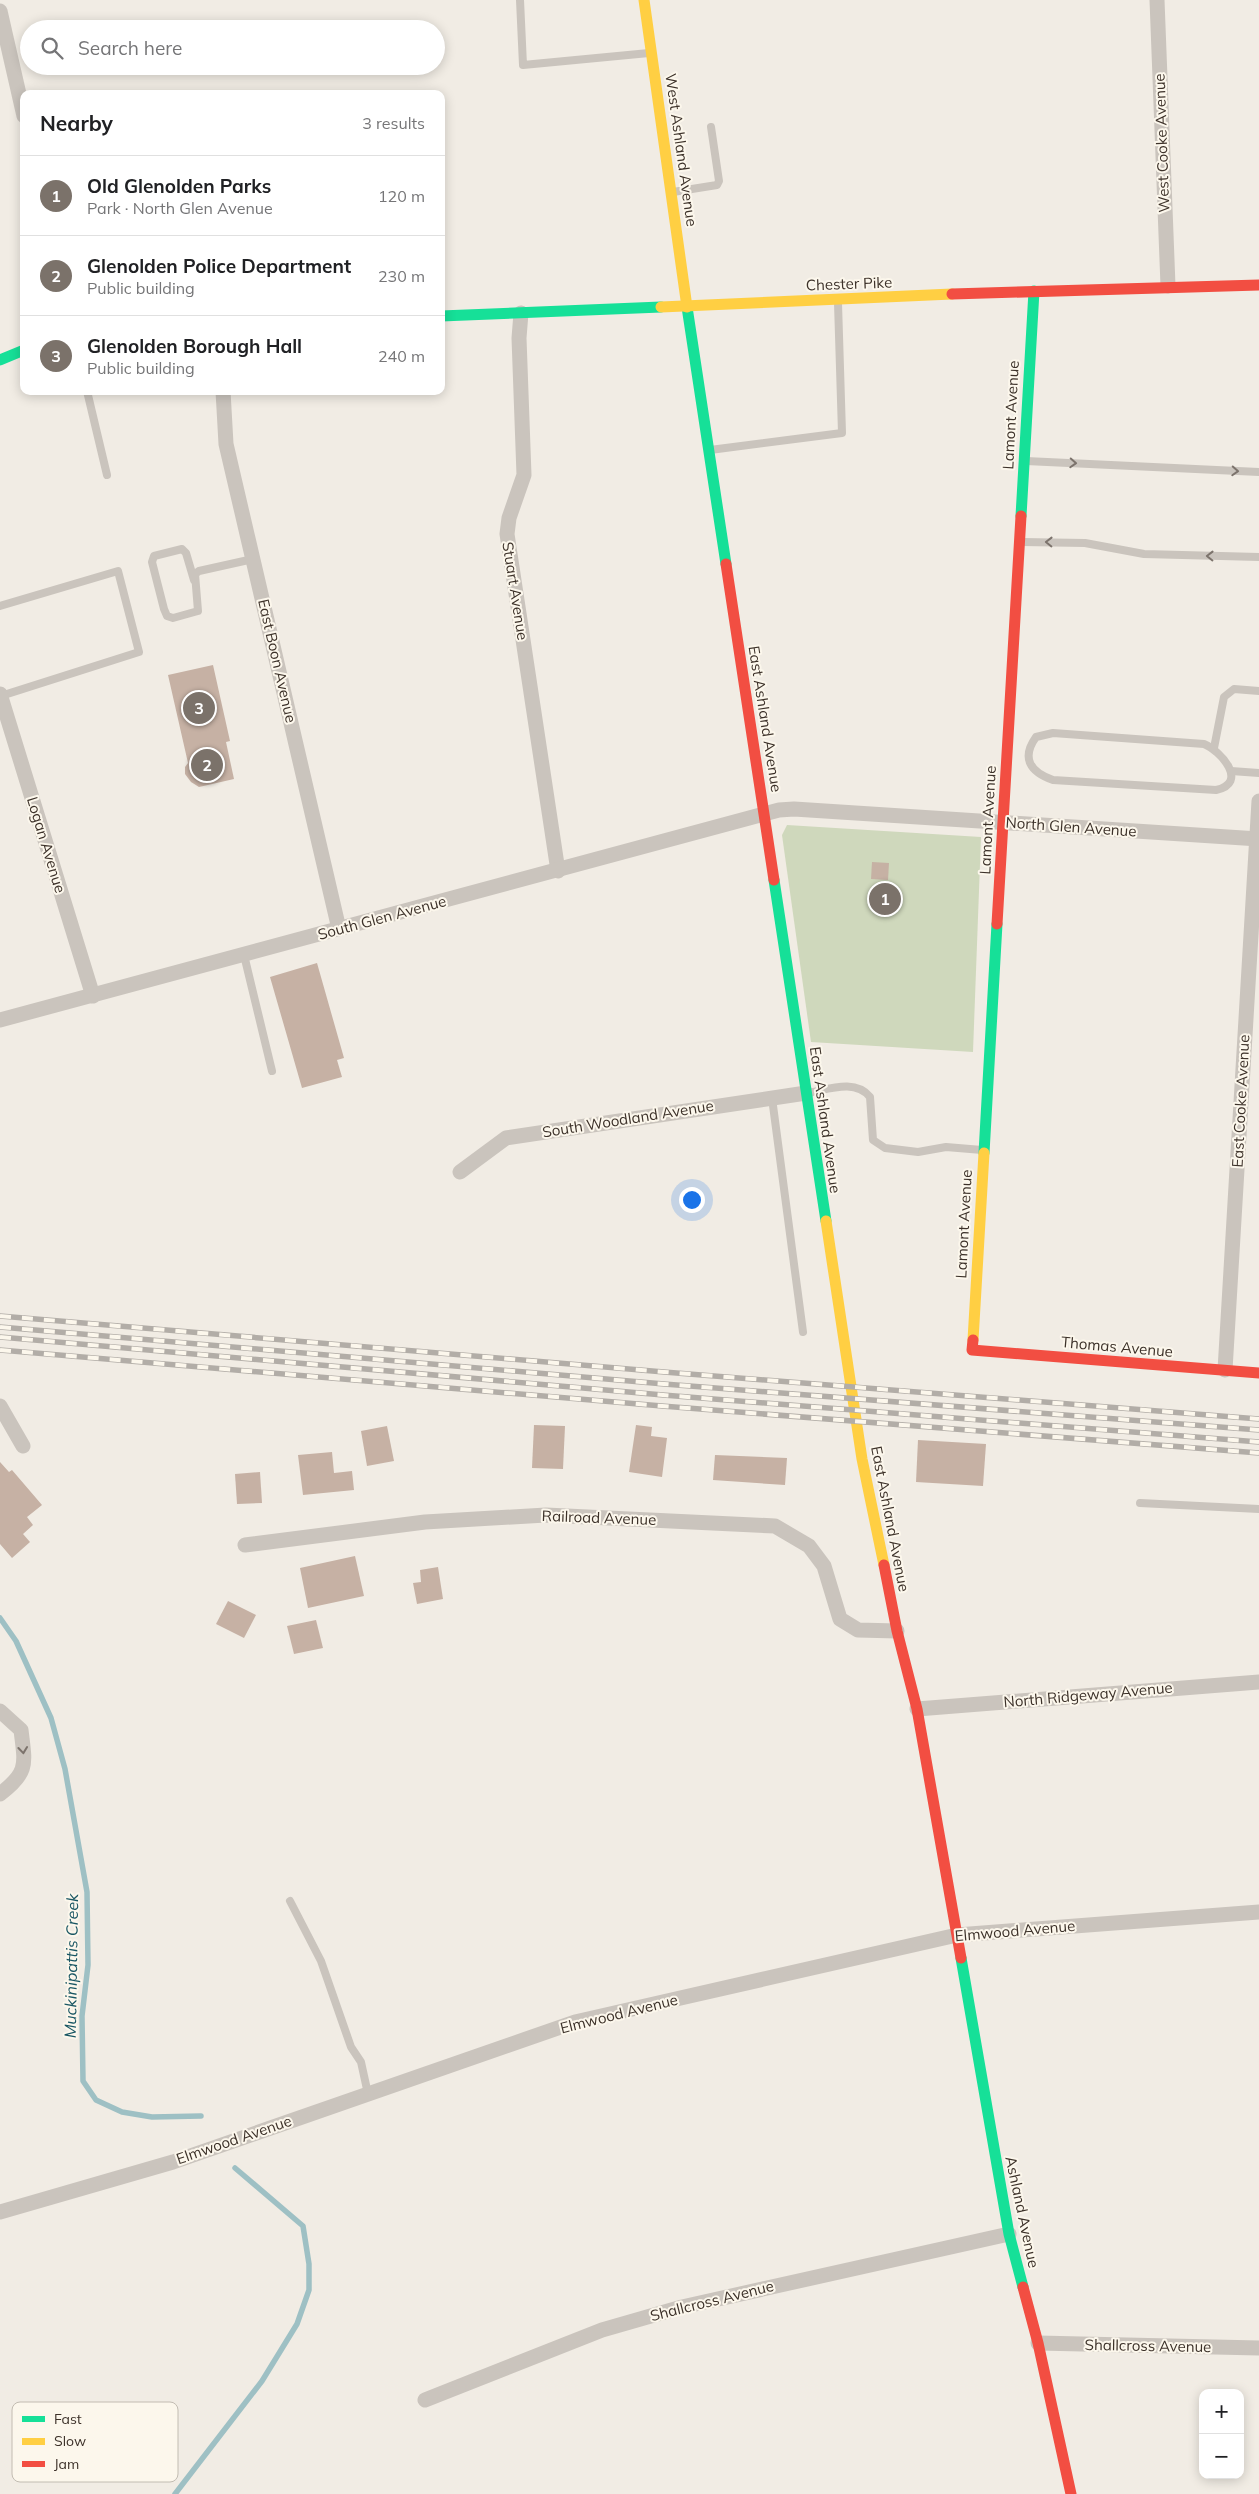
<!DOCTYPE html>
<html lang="en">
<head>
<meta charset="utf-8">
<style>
  body { margin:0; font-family:Mulish,sans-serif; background:#f2f2f2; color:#202124 }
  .controls { position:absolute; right:15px; bottom:15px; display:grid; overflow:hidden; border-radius:10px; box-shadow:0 2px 12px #0003 }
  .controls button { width:45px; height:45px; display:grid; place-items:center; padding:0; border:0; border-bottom:1px solid #e0e0e0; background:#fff; color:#202124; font:25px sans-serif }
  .you { position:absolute; left:691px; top:1199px; width:18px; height:18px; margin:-12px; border:4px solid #fff; border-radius:50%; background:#1a73e8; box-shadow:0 0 0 8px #1a73e833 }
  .badge { display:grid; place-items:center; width:32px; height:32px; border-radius:50%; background:#7b726a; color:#fff; font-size:16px; font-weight:700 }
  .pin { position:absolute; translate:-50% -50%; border:2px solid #fff; box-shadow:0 1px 5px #0006 }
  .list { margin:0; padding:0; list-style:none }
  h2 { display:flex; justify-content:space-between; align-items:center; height:65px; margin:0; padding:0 20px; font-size:21px }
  h2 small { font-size:16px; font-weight:400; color:#757577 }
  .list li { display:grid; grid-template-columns:32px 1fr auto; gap:15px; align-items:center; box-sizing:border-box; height:80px; padding:0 20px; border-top:1px solid #e0e0e0 }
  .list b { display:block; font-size:19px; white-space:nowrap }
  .list p { margin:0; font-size:16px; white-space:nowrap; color:#757577 }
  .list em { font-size:16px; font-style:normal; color:#757577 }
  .icon { flex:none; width:28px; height:28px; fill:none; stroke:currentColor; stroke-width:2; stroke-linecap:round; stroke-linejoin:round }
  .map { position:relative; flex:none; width:1259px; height:2494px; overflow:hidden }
  .search { position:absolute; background:#fff; box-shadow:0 2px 12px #0003; left:20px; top:20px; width:425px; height:55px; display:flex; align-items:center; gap:12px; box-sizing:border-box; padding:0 18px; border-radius:28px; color:#757577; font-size:19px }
  .panel { position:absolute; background:#fff; box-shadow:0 2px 12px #0003; left:20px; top:90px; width:425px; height:305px; border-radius:10px }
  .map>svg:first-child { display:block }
</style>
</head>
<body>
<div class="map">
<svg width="1259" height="2494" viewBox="0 0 1259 2494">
  <rect width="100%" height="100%" fill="#f1ece4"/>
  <polygon fill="#cfd8bc" points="787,825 981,837 973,1052 811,1042 782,835"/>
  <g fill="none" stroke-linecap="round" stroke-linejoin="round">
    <g stroke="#9ec0c4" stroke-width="5.5">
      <polyline points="0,1618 16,1641 51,1718 65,1769 87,1892 88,1965 82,2016 83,2081 96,2100 122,2112 152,2117 201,2116"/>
      <polyline points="175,2494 262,2381 297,2324 309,2290 309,2264 303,2226 235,2168"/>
    </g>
  </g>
  <g fill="#c6b1a4">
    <polygon points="213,665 230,741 226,742 234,779 199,787 191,782 185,774 185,767 188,763 168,675"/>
    <polygon points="872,862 889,863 888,880 871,879"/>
    <polygon points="317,963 344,1058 337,1060 342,1077 302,1088 270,977"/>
    <polygon points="534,1425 565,1426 563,1469 532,1468"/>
    <polygon points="636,1425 652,1427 651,1436 667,1438 662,1477 629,1472"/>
    <polygon points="387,1426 394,1461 367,1466 361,1431"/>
    <polygon points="918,1440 986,1444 983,1486 916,1482"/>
    <polygon points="332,1452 334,1473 352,1471 354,1490 303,1495 298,1455"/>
    <polygon points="715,1455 787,1458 785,1485 713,1480"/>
    <polygon points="0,1462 9,1472 12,1470 42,1505 27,1517 33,1525 23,1534 30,1542 12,1558 0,1544"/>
    <polygon points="260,1472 262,1503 237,1504 235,1474"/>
    <polygon points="355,1556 364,1596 308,1608 300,1568"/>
    <polygon points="438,1567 443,1599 417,1604 413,1583 421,1582 420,1570"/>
    <polygon points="228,1601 256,1615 244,1638 216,1624"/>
    <polygon points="316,1620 323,1648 294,1654 287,1626"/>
  </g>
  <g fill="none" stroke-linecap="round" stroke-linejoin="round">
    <g stroke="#cac4bd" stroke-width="8">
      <polyline points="520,0 523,65 649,53"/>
      <polyline points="673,192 717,185 719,181 711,127"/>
      <polyline points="87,391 107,475"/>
      <polyline points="710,450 842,433 838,303"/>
      <polyline points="1026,461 1259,472"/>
      <polyline points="1022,542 1085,543 1144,554 1259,557"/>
      <polyline points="194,580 186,553 182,549 154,556 152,562 164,609 167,616 173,618 198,611 195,574 199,571 253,559"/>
      <polyline points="0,606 118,571 139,652 1,696"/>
      <path d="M1053,733l151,11c17,7 45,39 12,46l-163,-10c-23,-8 -32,-22 -17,-43z"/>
      <polyline points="1214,748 1224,697 1234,689 1259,691"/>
      <polyline points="1231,771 1259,773"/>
      <polyline points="244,955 272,1071"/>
      <path d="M807,1093c20,-3 48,-15 63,4l3,43 12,8 33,4 28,-5 36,3"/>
      <polyline points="772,1098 803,1332"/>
      <polyline points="1140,1503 1259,1509"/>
      <polyline points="290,1901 321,1961 351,2047 361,2062 368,2094"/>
    </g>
    <g stroke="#cac4bd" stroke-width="15">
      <polyline points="1157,0 1168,286"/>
      <polyline points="0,11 24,116"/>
      <polyline points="521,313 519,338 524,475 509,518 507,534 558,871"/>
      <polyline points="223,391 226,444 339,929"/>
      <polyline points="0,694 93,996"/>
      <polyline points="0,1020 779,810 794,809 1259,839"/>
      <polyline points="460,1172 506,1138 806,1093"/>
      <polyline points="1225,1370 1259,801"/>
      <polyline points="0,1406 23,1446"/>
      <polyline points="245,1545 425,1522 546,1515 775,1526 809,1546 824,1566 840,1619 858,1630 897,1631"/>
      <polyline points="917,1709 1259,1682"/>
      <path d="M0,1711l21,19c4,34 8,42 -21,64"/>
      <polyline points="0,2212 173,2162 575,2022 957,1935 1259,1912"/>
      <polyline points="1038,2343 1259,2348"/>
      <polyline points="425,2400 602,2330 682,2307 1009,2234"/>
    </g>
    <g stroke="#16e098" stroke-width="11">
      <polyline points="687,307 726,564"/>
      <polyline points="441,316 661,307"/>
      <polyline points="0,360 24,350"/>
      <polyline points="1021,516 1034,291"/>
      <polyline points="774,880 826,1221"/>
      <polyline points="984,1153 997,924"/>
      <polyline points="961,1958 1009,2234 1023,2287"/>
    </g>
    <g stroke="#ffcf43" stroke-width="11">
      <polyline points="644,0 687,307"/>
      <polyline points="661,307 952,294"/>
      <polyline points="826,1221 862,1459 884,1565"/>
      <polyline points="973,1340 984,1153"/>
    </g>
    <g stroke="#f24e42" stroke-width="11">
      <polyline points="952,294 1259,285"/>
      <polyline points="726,564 774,880"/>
      <polyline points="997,924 1021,516"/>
      <polyline points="973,1340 972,1350 1259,1373"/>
      <polyline points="884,1565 897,1631 917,1709 961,1958"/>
      <polyline points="1023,2287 1038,2343 1071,2494"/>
    </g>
    <defs>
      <g id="rail">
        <polyline points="0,1316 664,1372 1259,1419"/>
        <polyline points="0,1327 664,1384 1259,1430"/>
        <polyline points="0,1337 663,1395 1259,1442"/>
        <polyline points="0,1350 662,1406 1259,1453"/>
      </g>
    </defs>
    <use href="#rail" stroke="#b2ada7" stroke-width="5.5"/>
    <use href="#rail" stroke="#fcf7ec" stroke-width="4" stroke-dasharray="11" stroke-linecap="butt"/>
  </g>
  <defs><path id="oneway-chevron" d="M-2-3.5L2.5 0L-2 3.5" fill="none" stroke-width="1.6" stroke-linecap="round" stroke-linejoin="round" transform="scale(1.25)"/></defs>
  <g stroke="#7c736c">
    <use href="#oneway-chevron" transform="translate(1073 463) rotate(3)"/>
    <use href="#oneway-chevron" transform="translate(1235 471) rotate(3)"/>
    <use href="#oneway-chevron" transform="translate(1049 542) rotate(-179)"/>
    <use href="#oneway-chevron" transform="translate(1210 556) rotate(-179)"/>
    <use href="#oneway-chevron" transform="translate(23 1750) rotate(84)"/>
  </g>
  <g text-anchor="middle" stroke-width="4" stroke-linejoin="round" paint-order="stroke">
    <g font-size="15" fill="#3c3129" stroke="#fcf7ec">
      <text transform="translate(1162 143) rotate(-92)" y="5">West Cooke Avenue</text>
      <text transform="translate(681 150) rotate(82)" y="5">West Ashland Avenue</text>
      <text transform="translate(849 284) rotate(-2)" y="5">Chester Pike</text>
      <text transform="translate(1011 415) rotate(-87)" y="5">Lamont Avenue</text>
      <text transform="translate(515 591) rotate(81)" y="5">Stuart Avenue</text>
      <text transform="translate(277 661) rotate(77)" y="5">East Boon Avenue</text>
      <text transform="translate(765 719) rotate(81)" y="5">East Ashland Avenue</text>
      <text transform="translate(988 820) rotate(-87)" y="5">Lamont Avenue</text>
      <text transform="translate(1071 827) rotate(4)" y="5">North Glen Avenue</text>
      <text transform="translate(46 845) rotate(73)" y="5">Logan Avenue</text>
      <text transform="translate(382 918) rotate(-15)" y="5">South Glen Avenue</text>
      <text transform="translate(1241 1101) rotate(-87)" y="5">East Cooke Avenue</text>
      <text transform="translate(628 1119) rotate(-9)" y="5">South Woodland Avenue</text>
      <text transform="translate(825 1120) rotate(82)" y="5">East Ashland Avenue</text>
      <text transform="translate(964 1224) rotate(-87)" y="5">Lamont Avenue</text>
      <text transform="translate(1117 1347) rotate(5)" y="5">Thomas Avenue</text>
      <text transform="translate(599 1518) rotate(2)" y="5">Railroad Avenue</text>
      <text transform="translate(890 1519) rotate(79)" y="5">East Ashland Avenue</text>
      <text transform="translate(1088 1695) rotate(-5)" y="5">North Ridgeway Avenue</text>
      <text transform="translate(1015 1931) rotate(-5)" y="5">Elmwood Avenue</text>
      <text transform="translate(619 2014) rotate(-14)" y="5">Elmwood Avenue</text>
      <text transform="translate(234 2140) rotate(-19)" y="5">Elmwood Avenue</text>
      <text transform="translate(1022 2212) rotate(78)" y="5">Ashland Avenue</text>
      <text transform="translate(712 2301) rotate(-14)" y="5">Shallcross Avenue</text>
      <text transform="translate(1148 2346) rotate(1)" y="5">Shallcross Avenue</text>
    </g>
    <g font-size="16" font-style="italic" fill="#195663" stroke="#fcf7ec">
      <text transform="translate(71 1966) rotate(-89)" y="6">Muckinipattis Creek</text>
    </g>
  </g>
  <rect x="12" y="2402" width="166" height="80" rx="8" fill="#fcf7ec" stroke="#c2bcb2" stroke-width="1"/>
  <rect x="22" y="2416" width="23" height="6" fill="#16e098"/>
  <rect x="22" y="2438" width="23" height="7" fill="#ffcf43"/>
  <rect x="22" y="2461" width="23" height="6" fill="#f24e42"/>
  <g font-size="14" fill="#3c3129">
    <text x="54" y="2424">Fast</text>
    <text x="54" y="2446">Slow</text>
    <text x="54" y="2469">Jam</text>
  </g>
</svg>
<div class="controls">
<button>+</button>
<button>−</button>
</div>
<div class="you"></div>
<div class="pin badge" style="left:885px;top:899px">1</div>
<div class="pin badge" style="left:207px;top:765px">2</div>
<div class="pin badge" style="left:199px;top:708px">3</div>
<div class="search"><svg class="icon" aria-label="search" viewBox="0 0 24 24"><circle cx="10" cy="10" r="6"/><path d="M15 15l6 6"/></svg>Search here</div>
<section class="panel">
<h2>Nearby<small>3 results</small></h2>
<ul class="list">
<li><span class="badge">1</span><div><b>Old Glenolden Parks</b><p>Park · North Glen Avenue</p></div><em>120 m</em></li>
<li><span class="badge">2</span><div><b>Glenolden Police Department</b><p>Public building</p></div><em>230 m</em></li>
<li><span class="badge">3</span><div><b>Glenolden Borough Hall</b><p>Public building</p></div><em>240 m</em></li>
</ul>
</section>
</div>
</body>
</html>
